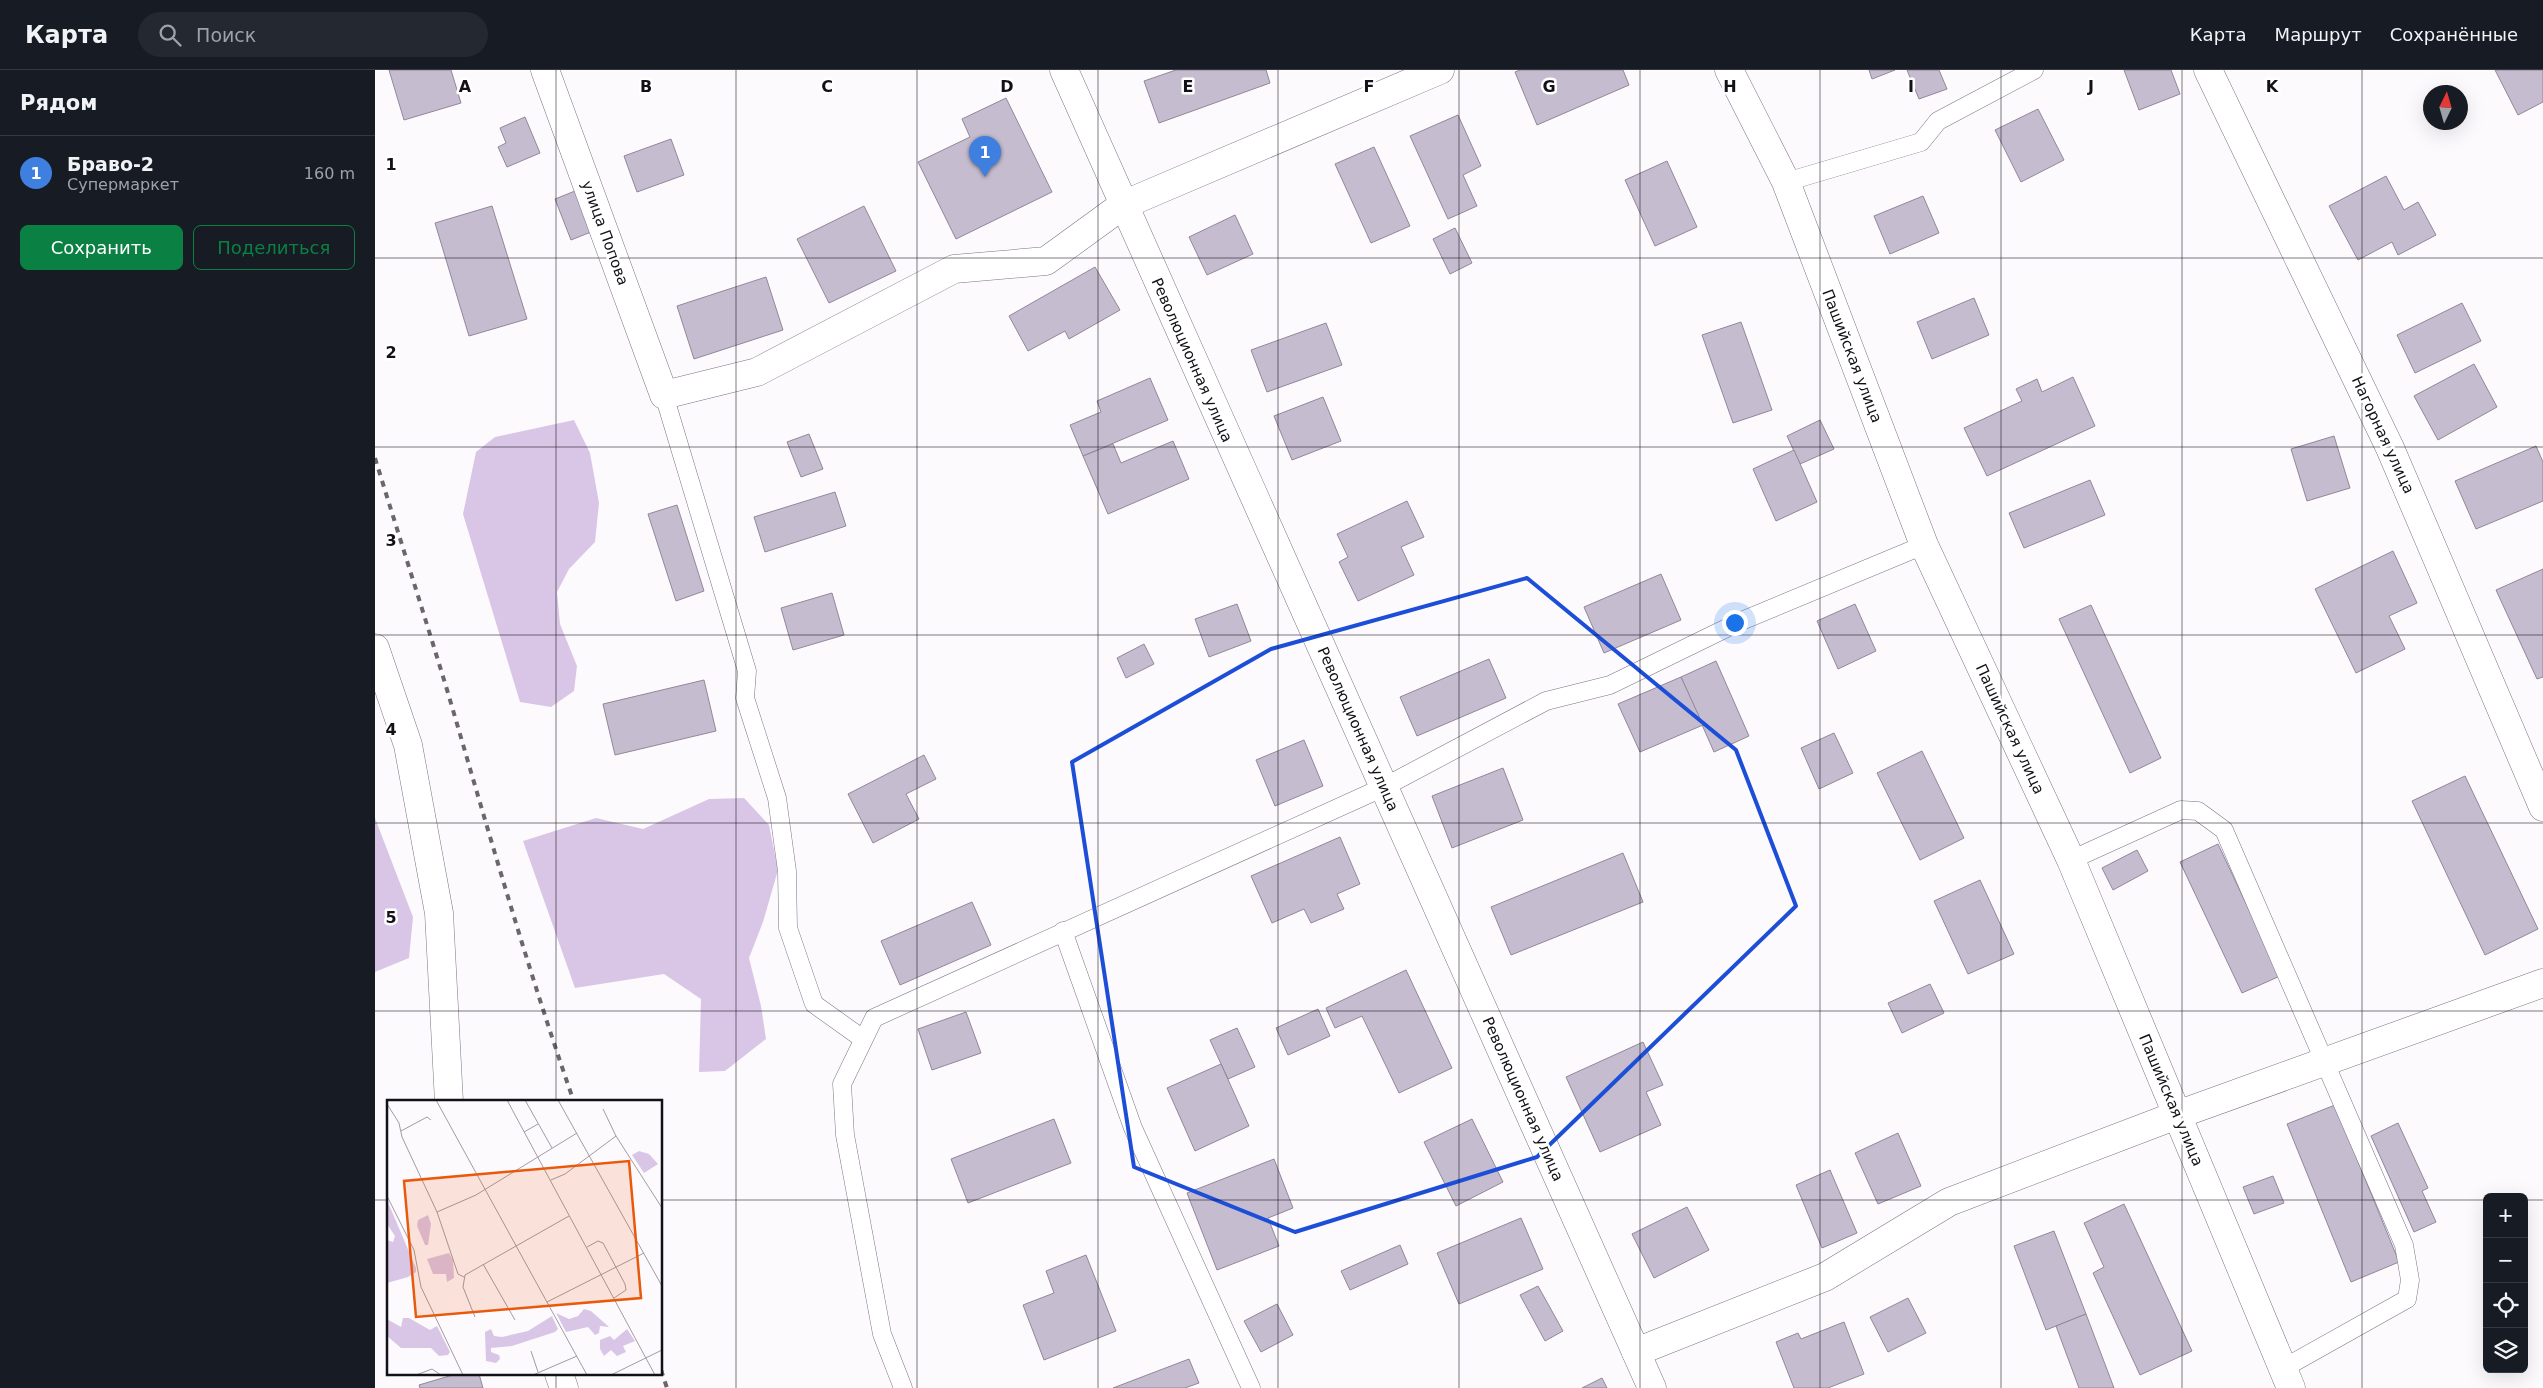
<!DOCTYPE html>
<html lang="ru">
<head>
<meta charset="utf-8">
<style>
  body { margin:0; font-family:"DejaVu Sans",sans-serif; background:#242831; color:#f1f3f6 }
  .controls { position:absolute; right:15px; bottom:15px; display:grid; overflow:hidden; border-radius:8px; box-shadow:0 5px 20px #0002 }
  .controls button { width:45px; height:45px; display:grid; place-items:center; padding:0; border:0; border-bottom:1px solid #363941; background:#171b24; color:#f1f3f6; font:25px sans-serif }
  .compass { position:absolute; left:2048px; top:15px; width:45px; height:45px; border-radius:50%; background:#171b24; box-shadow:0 5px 20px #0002; rotate:5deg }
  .you { position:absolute; left:1359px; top:552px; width:18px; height:18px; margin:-12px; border:4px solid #fff; border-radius:50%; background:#1a73e8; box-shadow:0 0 0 8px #1a73e833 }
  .badge { display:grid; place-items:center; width:32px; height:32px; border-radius:50%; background:#0b8043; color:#fff; font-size:16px; font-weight:700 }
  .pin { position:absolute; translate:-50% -41px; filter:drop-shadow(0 1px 2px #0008) }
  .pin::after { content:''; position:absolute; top:26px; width:18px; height:15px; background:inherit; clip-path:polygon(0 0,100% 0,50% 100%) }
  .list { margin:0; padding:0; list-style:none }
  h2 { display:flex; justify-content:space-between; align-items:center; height:65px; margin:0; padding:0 20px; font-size:21px }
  h2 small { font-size:16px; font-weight:400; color:#9ea1a6 }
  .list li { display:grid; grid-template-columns:32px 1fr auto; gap:15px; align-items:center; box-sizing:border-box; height:75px; padding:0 20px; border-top:1px solid #363941 }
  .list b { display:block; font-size:19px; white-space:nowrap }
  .list p { margin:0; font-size:16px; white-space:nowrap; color:#9ea1a6 }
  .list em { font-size:16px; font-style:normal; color:#9ea1a6 }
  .actions { display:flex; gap:10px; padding:15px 20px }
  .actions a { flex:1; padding:11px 0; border:1px solid #0b8043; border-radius:8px; text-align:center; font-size:18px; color:#0b8043 }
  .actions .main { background:#0b8043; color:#fff }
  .icon { flex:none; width:28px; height:28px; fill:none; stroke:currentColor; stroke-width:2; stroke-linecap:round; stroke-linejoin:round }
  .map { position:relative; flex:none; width:2168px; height:1318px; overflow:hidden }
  header { display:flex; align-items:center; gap:30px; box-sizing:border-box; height:70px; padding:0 25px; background:#171b24; border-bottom:1px solid #363941 }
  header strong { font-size:24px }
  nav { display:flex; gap:28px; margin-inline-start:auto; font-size:18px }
  .search { width:350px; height:45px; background:#242831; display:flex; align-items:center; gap:12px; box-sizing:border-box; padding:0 18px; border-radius:28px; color:#9ea1a6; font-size:19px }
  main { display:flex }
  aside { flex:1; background:#171b24 }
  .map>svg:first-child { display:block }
</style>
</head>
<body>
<header>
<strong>Карта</strong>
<div class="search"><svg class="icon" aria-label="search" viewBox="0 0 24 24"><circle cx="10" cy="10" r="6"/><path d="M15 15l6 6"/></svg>Поиск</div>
<nav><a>Карта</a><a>Маршрут</a><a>Сохранённые</a></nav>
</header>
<main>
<aside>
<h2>Рядом<small></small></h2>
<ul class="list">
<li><span class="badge" style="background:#3f7fe0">1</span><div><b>Браво-2</b><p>Супермаркет</p></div><em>160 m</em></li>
</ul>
<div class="actions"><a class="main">Сохранить</a><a>Поделиться</a></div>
</aside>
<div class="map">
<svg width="2168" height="1318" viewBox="0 0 2168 1318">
  <rect width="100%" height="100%" fill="#fdfafe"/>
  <g fill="#d9c6e7">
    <polygon points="199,350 215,383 224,433 220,472 194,499 182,522 185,554 202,596 199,621 176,637 145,632 88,444 101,382 120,367"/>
    <polygon points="369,728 394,755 403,800 388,852 374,888 386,936 391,969 350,1001 324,1002 326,929 289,904 200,918 148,771 221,748 268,759 334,729"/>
    <polygon points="0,748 38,847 34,888 0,902"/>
  </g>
  <g fill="#c6bccf" stroke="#918799">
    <polygon points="14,0 76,0 86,33 29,50"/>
    <polygon points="801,0 891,0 895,13 784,53 769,11"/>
    <polygon points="1145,0 1248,0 1254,15 1162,55 1140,2"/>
    <polygon points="1494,0 1520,0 1497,9"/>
    <polygon points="1532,0 1564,0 1572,19 1544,29"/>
    <polygon points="1749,0 1796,0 1805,24 1764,40"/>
    <polygon points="2120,0 2168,0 2168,32 2143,45"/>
    <polygon points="631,28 677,122 581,169 543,92 595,67 587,49"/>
    <polygon points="1663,39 1689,90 1646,112 1620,60"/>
    <polygon points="1083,45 1106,96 1088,105 1102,136 1073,149 1035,66"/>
    <polygon points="150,47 165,83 132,97 123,77 131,73 125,58"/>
    <polygon points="296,69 309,105 262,122 249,86"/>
    <polygon points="999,77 1035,156 996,173 960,94"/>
    <polygon points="1292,91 1322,157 1280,176 1250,110"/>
    <polygon points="2011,106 2029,140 2043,132 2061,165 2023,185 2017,172 1983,190 1954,136"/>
    <polygon points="200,121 216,162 196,170 180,129"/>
    <polygon points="1548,126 1564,163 1515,184 1499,146"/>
    <polygon points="117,136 152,249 94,266 60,153"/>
    <polygon points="489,136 521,201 454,233 422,169"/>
    <polygon points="860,145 878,184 832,205 814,167"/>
    <polygon points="1080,158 1097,193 1075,204 1058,169"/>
    <polygon points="720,197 745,240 694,269 690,261 653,281 634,246"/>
    <polygon points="391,207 408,260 319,289 302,236"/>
    <polygon points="1599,228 1614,265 1557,289 1542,252"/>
    <polygon points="2087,233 2106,271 2040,303 2022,265"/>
    <polygon points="1366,252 1397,340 1358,353 1327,265"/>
    <polygon points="951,253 967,295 892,322 876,280"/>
    <polygon points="2099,294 2122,337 2063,370 2039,326"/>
    <polygon points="1698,307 1720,356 1612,406 1589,358 1647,331 1641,319 1662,309 1667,322"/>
    <polygon points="775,308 793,350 708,386 695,355 726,342 722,331"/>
    <polygon points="948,327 966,371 917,390 899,346"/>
    <polygon points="1445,350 1459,379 1425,394 1412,366"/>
    <polygon points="434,364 448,399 426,407 412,372"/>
    <polygon points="1959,366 1975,418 1932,431 1916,379"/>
    <polygon points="798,371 814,409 733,444 708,386 738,374 746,393"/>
    <polygon points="2161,376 2168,392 2168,431 2101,459 2080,411"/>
    <polygon points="1419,380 1442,432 1401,451 1378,399"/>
    <polygon points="1715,410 1730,445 1649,478 1634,443"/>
    <polygon points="460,422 471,456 390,482 379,447"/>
    <polygon points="1032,431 1049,467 1026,477 1039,505 983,531 964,492 973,487 962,464"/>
    <polygon points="302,435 329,521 301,531 273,444"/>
    <polygon points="2018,481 2042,533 2014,546 2030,579 1981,603 1940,519"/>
    <polygon points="2168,499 2168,607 2162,609 2121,520"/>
    <polygon points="1286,504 1306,550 1229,583 1209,537"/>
    <polygon points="457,523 469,565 418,580 406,538"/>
    <polygon points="862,534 876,571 834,587 820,549"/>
    <polygon points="1480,534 1501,581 1463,599 1442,551"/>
    <polygon points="1716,535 1786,688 1755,703 1684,549"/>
    <polygon points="769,574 779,594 751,608 742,588"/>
    <polygon points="1114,589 1131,628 1042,666 1025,627"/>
    <polygon points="1341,591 1374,666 1339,682 1306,607"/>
    <polygon points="1306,607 1328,655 1265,682 1243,634"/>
    <polygon points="329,610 341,661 240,685 228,634"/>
    <polygon points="1459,663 1478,703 1444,719 1426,678"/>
    <polygon points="929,670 948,716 900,736 881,690"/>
    <polygon points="1547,681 1589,768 1545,790 1502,703"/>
    <polygon points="549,685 561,709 531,724 544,749 498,773 473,724"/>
    <polygon points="1128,698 1148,750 1077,778 1057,726"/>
    <polygon points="2090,706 2163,859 2110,885 2037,731"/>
    <polygon points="965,767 985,814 962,824 969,839 936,853 929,839 897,853 876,806"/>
    <polygon points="1843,774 1905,906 1867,923 1805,792"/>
    <polygon points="1762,780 1773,801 1738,820 1727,798"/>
    <polygon points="1248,783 1268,832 1136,885 1116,837"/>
    <polygon points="1605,810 1639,884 1593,904 1559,831"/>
    <polygon points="597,832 616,875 525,915 506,871"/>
    <polygon points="1031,900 1077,998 1024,1023 987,946 960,958 951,938"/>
    <polygon points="1555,914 1569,943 1527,963 1513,933"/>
    <polygon points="943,939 955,966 913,985 901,958"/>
    <polygon points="591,942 606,983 557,1000 543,959"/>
    <polygon points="862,958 880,997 853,1009 835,970"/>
    <polygon points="1268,972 1288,1015 1271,1022 1286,1055 1225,1082 1191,1007"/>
    <polygon points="846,994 874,1056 820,1081 792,1018"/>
    <polygon points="1960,1035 2024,1192 1976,1212 1912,1054"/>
    <polygon points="679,1049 696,1093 593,1133 576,1089"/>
    <polygon points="1097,1049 1128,1112 1081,1136 1049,1072"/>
    <polygon points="2023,1053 2053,1118 2047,1121 2061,1152 2039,1162 1996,1066"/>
    <polygon points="1523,1063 1546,1116 1503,1134 1480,1083"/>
    <polygon points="899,1089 918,1138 893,1148 904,1176 842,1200 812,1123"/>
    <polygon points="1455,1100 1482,1163 1447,1178 1421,1115"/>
    <polygon points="1898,1106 1909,1133 1879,1144 1868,1117"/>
    <polygon points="1749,1134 1817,1281 1765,1305 1718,1203 1729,1197 1709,1153"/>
    <polygon points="1312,1137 1334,1180 1279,1208 1257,1164"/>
    <polygon points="1146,1148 1168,1199 1084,1234 1062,1183"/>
    <polygon points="1679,1161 1711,1244 1671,1260 1639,1176"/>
    <polygon points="1025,1175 1033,1194 975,1220 966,1201"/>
    <polygon points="711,1185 741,1261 669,1290 648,1235 679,1223 671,1201"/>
    <polygon points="1163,1216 1188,1261 1170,1271 1145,1225"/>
    <polygon points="1533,1228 1551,1263 1513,1282 1495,1247"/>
    <polygon points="902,1234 918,1265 886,1282 869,1251"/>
    <polygon points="1711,1244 1739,1318 1704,1318 1681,1256"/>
    <polygon points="1469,1252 1489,1304 1453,1318 1419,1318 1401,1272 1423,1263 1426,1269"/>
    <polygon points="814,1289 824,1313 810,1318 738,1318"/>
    <polygon points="81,1304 104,1304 108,1318 45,1318 44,1315"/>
    <polygon points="1227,1308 1232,1318 1207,1318"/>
  </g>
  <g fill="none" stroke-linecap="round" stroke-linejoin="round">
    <defs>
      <g id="lane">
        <polyline points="1411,112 1546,72 1563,51 1659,0"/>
        <polyline points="289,325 372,601 370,628 402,728 412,801 413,858 439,934 488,969"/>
        <polyline points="1696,790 1806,740 1823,741 1849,760 2029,1175 2035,1210 2032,1229 1909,1298"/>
        <polyline points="688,861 758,1058 876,1318"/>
        <polyline points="528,1318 507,1264 470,1065 467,1014 499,948 1009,717 1171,631 1235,615 1364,552 1549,475"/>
      </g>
      <g id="street">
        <polyline points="170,0 289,325 382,302 579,199 671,191 748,135 1065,0"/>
        <polyline points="1354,0 1411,112 1549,475 1696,790 1916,1318"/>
        <polyline points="1833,0 2015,378 2168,737"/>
        <polyline points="0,578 33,675 64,843 74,1032"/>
        <polyline points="1261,1282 1450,1207 1574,1132 1802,1045 2168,913"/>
        <polyline points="184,1304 189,1318"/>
      </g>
      <polyline id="secondary" points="689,0 1277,1318"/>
    </defs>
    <use href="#lane" stroke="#7d7385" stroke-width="19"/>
    <use href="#street" stroke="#7d7385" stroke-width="29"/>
    <use href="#secondary" stroke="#7d7385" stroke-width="29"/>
    <use href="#lane" stroke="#fff" stroke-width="18"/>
    <use href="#street" stroke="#fff" stroke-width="28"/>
    <use href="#secondary" stroke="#fff" stroke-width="28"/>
    <g stroke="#6a666c" stroke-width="4" stroke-dasharray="6 6" stroke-linecap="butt">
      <path d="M0,388c24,78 49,156 73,235 40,137 79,274 126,409"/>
      <polyline points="286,1300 292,1318"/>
    </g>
  </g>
  <path fill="none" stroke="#1d4ed8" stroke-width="4" stroke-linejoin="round" d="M1152,508l209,172 60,156 -259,251 -242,75 -161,-65 -62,-405 199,-113z"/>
  <path fill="none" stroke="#141017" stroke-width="1" stroke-opacity="0.55" d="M181,0v1032M361,0v1318M542,0v1318M723,0v1318M903,0v1318M1084,0v1318M1265,0v1318M1445,0v1318M1626,0v1318M1807,0v1318M1987,0v1318M0,188h2168M0,377h2168M0,565h2168M0,753h2168M0,941h2168M0,1130h14M286,1130h1826M2149,1130h19M181,1304v14"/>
  <g text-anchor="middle" stroke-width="5" stroke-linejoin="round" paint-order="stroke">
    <g font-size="15" fill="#141017" stroke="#fff">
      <text transform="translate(230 163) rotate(70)" y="5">улица Попова</text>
      <text transform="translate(1477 286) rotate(69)" y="5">Пашийская улица</text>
      <text transform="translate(817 290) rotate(66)" y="5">Революционная улица</text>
      <text transform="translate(2008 365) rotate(65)" y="5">Нагорная улица</text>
      <text transform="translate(983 659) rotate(66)" y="5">Революционная улица</text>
      <text transform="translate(1635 659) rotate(65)" y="5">Пашийская улица</text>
      <text transform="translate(1148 1029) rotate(66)" y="5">Революционная улица</text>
      <text transform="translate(1796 1030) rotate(67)" y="5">Пашийская улица</text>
    </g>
  </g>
  <g transform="translate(12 1030)">
    <rect width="275" height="275" fill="#fdfafe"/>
    <path d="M252,51l10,3 9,10 -14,9 -12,-18zM0,100l29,68v4l-8,5 -21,6v-43l6,2 2,-6 -8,-12zM41,115l3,9 -3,21h-3l-8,-19 1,-6zM62,153l4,7 1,18 -7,4 -1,-8h-13l-6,-15zM197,209l7,2 18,16 -9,-1 -1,7 -4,2 -7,-8 -22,5 -10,-19 13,6 9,-3zM165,216l6,13 -3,3 -43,14 -21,2v4l8,3 1,4 -4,4 -10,-2 -1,-29 6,-3 3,7 8,1 26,-6zM16,218h6l21,12 7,-4 13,26 -2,3 -9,1 -8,-8h-30l-14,-12v-17l14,8zM240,229l8,12 -12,5 3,6 -9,4 -6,-6 -7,6 -4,-7v-9l10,-4 4,4z" fill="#d9c6e7"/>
    <path fill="none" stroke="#a09ca2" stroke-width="1" d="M49,0l151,275M120,0l148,275M138,0l27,48M171,0l104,186M0,4l12,19 3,14 35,75 21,62 6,3M216,9l13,27 46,72M14,31l26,-14 4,3M137,32l14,-8M164,80l14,-6 51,-38M0,96l27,54 7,37 42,88M50,112l39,-17 101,-62M200,147l11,-6 5,2 22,41 1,6 -12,8M96,164l32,56M160,202l97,-49M88,217l-12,-30 2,-12 104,-59M144,251l7,21M29,275l16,-6 9,6M146,275l44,-19M224,275l51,-25"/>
    <path fill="#e8590c" fill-opacity="0.15" stroke="#e8590c" stroke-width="2.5" d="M242,61l12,137 -225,19 -12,-136z"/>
    <rect width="275" height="275" fill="none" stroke="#141017" stroke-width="2.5"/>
  </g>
  <g font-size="16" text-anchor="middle" font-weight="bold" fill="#141017" stroke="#fff" stroke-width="5" stroke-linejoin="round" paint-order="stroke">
    <text x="90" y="22">A</text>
    <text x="271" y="22">B</text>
    <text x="452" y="22">C</text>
    <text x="632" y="22">D</text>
    <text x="813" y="22">E</text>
    <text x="994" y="22">F</text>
    <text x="1174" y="22">G</text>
    <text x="1355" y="22">H</text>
    <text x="1536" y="22">I</text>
    <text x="1716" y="22">J</text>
    <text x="1897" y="22">K</text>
    <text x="16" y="100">1</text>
    <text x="16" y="288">2</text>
    <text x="16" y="476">3</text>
    <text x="16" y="665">4</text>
    <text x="16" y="853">5</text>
  </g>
</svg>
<div class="controls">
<button>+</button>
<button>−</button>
<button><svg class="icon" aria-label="locate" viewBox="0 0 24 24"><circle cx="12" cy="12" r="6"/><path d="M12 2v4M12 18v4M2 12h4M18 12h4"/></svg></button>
<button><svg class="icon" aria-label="layers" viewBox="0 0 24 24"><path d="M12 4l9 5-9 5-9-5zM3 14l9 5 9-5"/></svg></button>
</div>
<svg class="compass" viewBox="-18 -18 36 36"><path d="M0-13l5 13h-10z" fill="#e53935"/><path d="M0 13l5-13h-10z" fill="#9ea1a6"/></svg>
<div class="you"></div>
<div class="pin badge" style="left:610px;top:107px;background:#3f7fe0">1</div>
</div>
</main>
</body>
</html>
